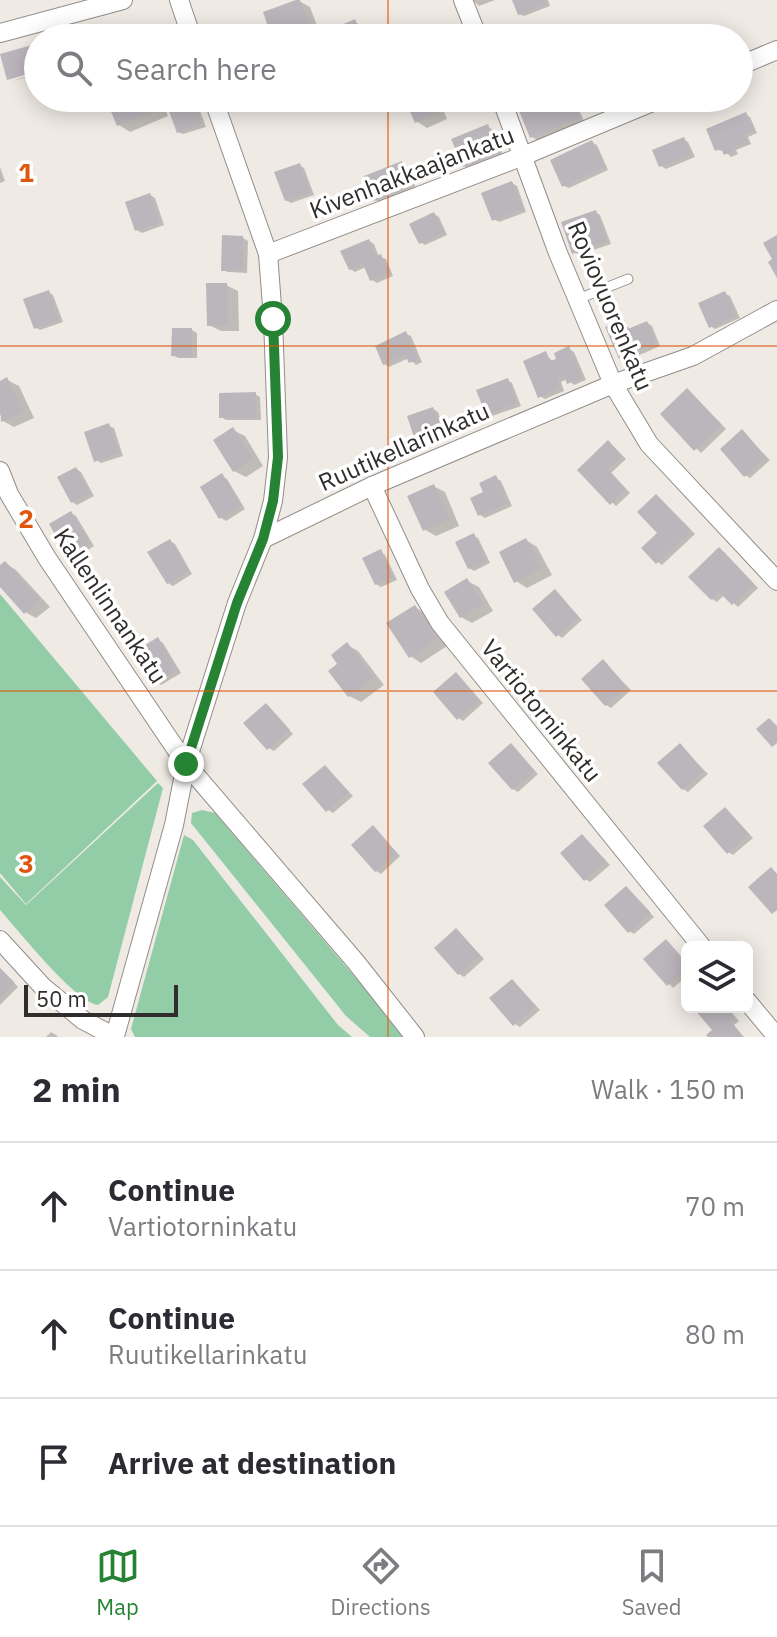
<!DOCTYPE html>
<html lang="en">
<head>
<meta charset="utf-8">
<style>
  body { margin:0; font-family:"IBM Plex Sans",sans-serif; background:#f7f7f7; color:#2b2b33 }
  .controls { position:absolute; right:24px; bottom:24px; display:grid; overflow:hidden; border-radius:12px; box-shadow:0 4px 20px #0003 }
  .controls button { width:72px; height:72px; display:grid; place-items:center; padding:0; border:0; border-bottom:2px solid #e1e1e2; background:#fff; color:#2b2b33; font:40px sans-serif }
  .scale { position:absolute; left:24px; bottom:20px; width:154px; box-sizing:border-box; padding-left:8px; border:4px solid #302e2c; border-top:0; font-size:22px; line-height:28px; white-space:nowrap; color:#302e2c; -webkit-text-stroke:6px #fff; paint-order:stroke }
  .stop { position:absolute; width:24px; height:24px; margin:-18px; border:6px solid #268334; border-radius:50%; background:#fff }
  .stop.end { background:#268334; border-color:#fff; box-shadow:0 2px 8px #0008 }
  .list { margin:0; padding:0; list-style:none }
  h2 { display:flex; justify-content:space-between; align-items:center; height:104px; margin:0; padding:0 32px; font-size:34px }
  h2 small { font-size:26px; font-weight:400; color:#7c7c81 }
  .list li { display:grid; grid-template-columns:52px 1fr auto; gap:24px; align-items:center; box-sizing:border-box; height:128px; padding:0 32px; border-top:2px solid #e1e1e2 }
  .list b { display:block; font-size:30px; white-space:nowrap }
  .list p { margin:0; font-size:26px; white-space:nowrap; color:#7c7c81 }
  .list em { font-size:26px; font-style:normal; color:#7c7c81 }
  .icon { flex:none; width:44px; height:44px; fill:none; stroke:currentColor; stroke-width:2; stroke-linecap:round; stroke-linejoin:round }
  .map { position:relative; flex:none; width:777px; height:1037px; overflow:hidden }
  .search { position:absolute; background:#fff; box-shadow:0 4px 20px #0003; left:24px; right:24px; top:24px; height:88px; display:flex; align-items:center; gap:20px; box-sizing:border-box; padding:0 28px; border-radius:44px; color:#7c7c81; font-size:30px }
  .sheet { height:488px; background:#fff }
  nav { display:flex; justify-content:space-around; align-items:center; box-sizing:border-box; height:112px; border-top:2px solid #e1e1e2; background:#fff; font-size:22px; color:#7c7c81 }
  nav a { display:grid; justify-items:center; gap:4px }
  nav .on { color:#268334 }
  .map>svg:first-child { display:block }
</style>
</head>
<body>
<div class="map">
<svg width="777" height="1037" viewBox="0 0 777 1037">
  <rect width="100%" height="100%" fill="#efeae4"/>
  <g fill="#93cda8">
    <polygon points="0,594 157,781 26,904 0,873"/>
    <path d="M158,783l5,5 -55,209 -10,8c-24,-4 -79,-74 -98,-95v-33l26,28z"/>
    <polygon points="202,810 215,813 406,1037 370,1037 346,1016 191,823 192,813"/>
    <polygon points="184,835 193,840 338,1025 352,1037 135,1037 131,1029"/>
  </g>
  <g fill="#0003">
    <polygon points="473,0 495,0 479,6"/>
    <polygon points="519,0 548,0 550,6 524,16 519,14"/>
    <polygon points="299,1 310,7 321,36 274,38"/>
    <polygon points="355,22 366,28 370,38 336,38"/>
    <polygon points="408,27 419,33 421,38 387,38"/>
    <polygon points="32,47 37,50 38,69 8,79"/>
    <polygon points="38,73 38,75 12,81"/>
    <polygon points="118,98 164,98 161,99 168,116 130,132 119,125 121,107"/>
    <polygon points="188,98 196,100 206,127 183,134 178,132"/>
    <polygon points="406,98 438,98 447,119 427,128 416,121"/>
    <polygon points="567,98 575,100 584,121 537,140 532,137 531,105 537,110"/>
    <polygon points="598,98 631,98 631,99 607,111 602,108"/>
    <polygon points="745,114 750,117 757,133 748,137 751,144 736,150 738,154 731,157 725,151 717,150"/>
    <polygon points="487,127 492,129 503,155 470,169 464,166"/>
    <polygon points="683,139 688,142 695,157 666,169 661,166"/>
    <polygon points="592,143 597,145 608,170 569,188 564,186"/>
    <polygon points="402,163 407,166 416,189 380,202 375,200"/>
    <polygon points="299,165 304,168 314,195 291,203 286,200"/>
    <polygon points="0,167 5,181 0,183"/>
    <polygon points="512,183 517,186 526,212 499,222 494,219"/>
    <polygon points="150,195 155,198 164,225 142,233 137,230"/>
    <polygon points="595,212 600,215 611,244 579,255 574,252"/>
    <polygon points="434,214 439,217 447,235 425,245 420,242"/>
    <polygon points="243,238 248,241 247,273 228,272 223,270"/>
    <polygon points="369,241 374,244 379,257 386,259 393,276 377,283 372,280 366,267 355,272 350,269"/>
    <polygon points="226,285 238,291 239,331 221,331 209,325"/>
    <polygon points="48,292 53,295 63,322 40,330 35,327"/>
    <polygon points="725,294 730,296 740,318 715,329 710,326"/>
    <polygon points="623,322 631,330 647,323 652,326 660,346 626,361 621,358"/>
    <polygon points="192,330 197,333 197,358 178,358 173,355"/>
    <polygon points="406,334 411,336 422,362 416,365 409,358 389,367 384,364"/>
    <polygon points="569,349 574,352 586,380 574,385 567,379 561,382 564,391 545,399 540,396 546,354 553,362"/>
    <polygon points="7,380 19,386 34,418 14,427 3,421 0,414 0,383"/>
    <polygon points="507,380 512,383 521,406 492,416 487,414"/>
    <polygon points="688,390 726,429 701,453 662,414"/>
    <polygon points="255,394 260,397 261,420 226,420 221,417"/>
    <polygon points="433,409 438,412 447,439 424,447 419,444"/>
    <polygon points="109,426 114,428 123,456 101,463 96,460"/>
    <polygon points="233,430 245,436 263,466 246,477 234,471"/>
    <polygon points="742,432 770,460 750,478 745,475"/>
    <polygon points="613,446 626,459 611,473 630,493 616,506 579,470"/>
    <polygon points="76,469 81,472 94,496 77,505 72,502"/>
    <polygon points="222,476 227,479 245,509 226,521 221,518"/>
    <polygon points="496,478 501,481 512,506 485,518 480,515 485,493"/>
    <polygon points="433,486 445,492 459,526 436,536 424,529"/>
    <polygon points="656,496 695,534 662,565 658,562 660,533"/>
    <polygon points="71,513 76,516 94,546 75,558 70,555"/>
    <polygon points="473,536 478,538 490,563 474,571 469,568"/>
    <polygon points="526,540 537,547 552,575 527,588 516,581"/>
    <polygon points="170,541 175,544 192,574 173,586 168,583"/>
    <polygon points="380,552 385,555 397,580 381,587 376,584"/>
    <polygon points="724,552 758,588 738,607 724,595 717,602 712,599 691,577"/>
    <polygon points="5,563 16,570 50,607 36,618 25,612 0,584 0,568"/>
    <polygon points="467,581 479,587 493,611 472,623 461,617"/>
    <polygon points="555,592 582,620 562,638 558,635"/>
    <polygon points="415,607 426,614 447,646 421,663 410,656"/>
    <polygon points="158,640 163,643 181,673 161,685 156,682"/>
    <polygon points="347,645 358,651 384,685 361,702 349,696 340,664"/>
    <polygon points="603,662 631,690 611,708 606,705"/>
    <polygon points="456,675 483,703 463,721 459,718"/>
    <polygon points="266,705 293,734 274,751 269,748"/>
    <polygon points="511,746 538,774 518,792 513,789"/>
    <polygon points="680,746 708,774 688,792 683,789"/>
    <polygon points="325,767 353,796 333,813 328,810"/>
    <polygon points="726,809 753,838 733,855 728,852"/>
    <polygon points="373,828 400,856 381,874 376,871"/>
    <polygon points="582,836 610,865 590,882 585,879"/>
    <polygon points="627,888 654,917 634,934 629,931"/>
    <polygon points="457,930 484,959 464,977 459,974"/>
    <polygon points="666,942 687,963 687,976 673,988 646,959"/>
    <polygon points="0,968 18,987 0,1005"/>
    <polygon points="512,981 540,1010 520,1027 515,1024"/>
    <polygon points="700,1007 727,1007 739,1021 734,1025 744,1037 710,1037 714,1031"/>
    <polygon points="51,1032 56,1035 58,1037 46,1037"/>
  </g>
  <g fill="#bbb6bc">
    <polygon points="296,0 300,0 311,30 288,38 272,38 263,12"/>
    <polygon points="512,0 545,0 546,4 518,15"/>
    <polygon points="355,19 363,38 334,38 330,30"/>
    <polygon points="408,25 414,38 385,38 383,36"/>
    <polygon points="32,45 38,71 7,80 0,54"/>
    <polygon points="116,98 153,98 158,110 117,126 110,109 119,106"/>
    <polygon points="182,98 193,98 202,124 177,133 166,103"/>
    <polygon points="404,98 431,98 437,113 415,123"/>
    <polygon points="562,98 572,98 580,118 530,138 518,108 531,103 534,109"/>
    <polygon points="595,98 625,98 600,109"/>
    <polygon points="746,112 754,130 745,134 747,141 733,148 734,151 724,155 721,148 715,151 706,129"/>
    <polygon points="488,124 499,153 463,167 451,139"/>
    <polygon points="684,137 691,154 659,167 652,150"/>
    <polygon points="592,140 605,167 562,187 550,160"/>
    <polygon points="402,161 412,186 374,201 364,176"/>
    <polygon points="300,163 310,193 285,201 274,172"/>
    <polygon points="512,181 523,209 492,221 481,193"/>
    <polygon points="150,193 160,223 135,231 125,202"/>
    <polygon points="596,210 607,241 572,254 561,222"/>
    <polygon points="434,212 444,232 419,244 409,224"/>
    <polygon points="222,235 243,236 243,271 221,271"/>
    <polygon points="777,235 777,278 768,262 772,259 763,243"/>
    <polygon points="369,239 376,256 381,254 389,273 370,281 363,264 349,270 340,251"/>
    <polygon points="206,283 227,283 228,325 207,326"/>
    <polygon points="49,290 59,320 34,329 23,299"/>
    <polygon points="725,291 736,316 709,328 698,303"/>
    <polygon points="624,320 628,329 647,321 656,343 619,359 605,327"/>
    <polygon points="172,328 192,328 192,357 171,356"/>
    <polygon points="406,331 418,360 409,363 405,355 383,365 375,346"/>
    <polygon points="569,346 582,378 567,384 564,376 557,379 560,388 538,398 523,361 546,351 550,361 556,359 554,353"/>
    <polygon points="7,377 23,412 1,422 0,381"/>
    <polygon points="508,378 517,403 486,415 476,390"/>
    <polygon points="687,388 722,425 694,451 660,414"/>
    <polygon points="256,392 256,418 219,418 219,393"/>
    <polygon points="433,407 443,436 417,446 407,416"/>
    <polygon points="109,423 119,453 94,462 84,432"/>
    <polygon points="233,427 253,459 233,472 213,440"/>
    <polygon points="742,429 766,457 744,477 720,449"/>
    <polygon points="608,440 622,456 608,469 626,489 610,505 577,470"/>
    <polygon points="76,467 90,493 71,503 57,477"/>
    <polygon points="222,473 241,506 219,519 200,487"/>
    <polygon points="496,475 508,503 478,516 470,498 483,492 479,483"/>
    <polygon points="434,484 449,519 423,531 407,496"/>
    <polygon points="656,494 691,530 656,564 641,548 657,533 637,512"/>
    <polygon points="71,511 90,543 68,557 49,524"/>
    <polygon points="474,533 486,561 468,569 455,542"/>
    <polygon points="526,538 542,568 514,583 499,552"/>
    <polygon points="170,539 189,571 167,584 147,552"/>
    <polygon points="719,547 754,584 732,605 719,592 711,600 688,577"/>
    <polygon points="381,549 393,577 375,585 362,558"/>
    <polygon points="5,561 40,600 24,614 0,587 0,565"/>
    <polygon points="467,578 483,604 460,618 444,592"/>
    <polygon points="555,589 579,617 556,637 532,609"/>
    <polygon points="415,605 437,639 409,658 386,623"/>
    <polygon points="158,637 177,670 155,683 136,651"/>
    <polygon points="347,642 374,678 348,697 328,671 337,664 331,655"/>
    <polygon points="603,659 627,687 605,706 581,679"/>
    <polygon points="456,672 480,700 457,720 433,692"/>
    <polygon points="266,703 290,730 267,750 243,723"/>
    <polygon points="769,718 777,726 777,743 772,747 756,729"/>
    <polygon points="511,743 535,771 512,790 488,763"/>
    <polygon points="680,743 704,771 682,790 657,763"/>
    <polygon points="325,765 349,792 326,812 302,784"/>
    <polygon points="725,807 749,834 727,854 703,826"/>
    <polygon points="373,825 397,853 375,872 351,845"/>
    <polygon points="582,834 606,861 584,881 560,853"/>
    <polygon points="771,867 777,874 777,910 772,914 748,887"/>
    <polygon points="626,886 651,913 628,933 604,905"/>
    <polygon points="456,928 480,955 458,975 434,948"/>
    <polygon points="666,939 687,963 687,969 667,986 643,959"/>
    <polygon points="0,968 15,983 0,998"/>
    <polygon points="512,979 536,1006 513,1026 489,998"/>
    <polygon points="696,1007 726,1007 735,1018 731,1022 743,1037 708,1037 706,1035 712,1030 694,1009"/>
  </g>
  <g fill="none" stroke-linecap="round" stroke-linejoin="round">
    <defs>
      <polyline id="service" points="578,299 628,279"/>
      <g id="minor">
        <polyline points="179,0 192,38"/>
        <polyline points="463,0 478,38"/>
        <polyline points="0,33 123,0"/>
        <polyline points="739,66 777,50"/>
        <polyline points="501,98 558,253 613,384 649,444 777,581"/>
        <polyline points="268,254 523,156 662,98"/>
        <polyline points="0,471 9,494 47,558 186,764 355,961 415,1037"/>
        <polyline points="372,486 420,589 440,623 702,947"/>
        <polyline points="263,539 372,486 613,384 693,356 777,310"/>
        <polyline points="0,940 43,987 83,1020 115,1037"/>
        <polyline points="747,1001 777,1037"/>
        <polyline points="115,1036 174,825 186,764 237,603 263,539 273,501 278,457 273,319 268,254 213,98"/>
      </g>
    </defs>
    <use href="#service" stroke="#928d88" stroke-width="11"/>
    <use href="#minor" stroke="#928d88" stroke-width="20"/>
    <use href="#service" stroke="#fff" stroke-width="9"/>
    <use href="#minor" stroke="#fff" stroke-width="18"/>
  </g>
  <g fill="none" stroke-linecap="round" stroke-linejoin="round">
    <polyline stroke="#268334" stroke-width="10" points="186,764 237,603 263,539 273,501 278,457 273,319"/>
  </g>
  <path fill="none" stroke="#df570e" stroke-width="2" stroke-opacity="0.55" d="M388,0v38M388,98v939M0,346h777M0,691h777"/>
  <g text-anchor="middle" stroke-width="7" stroke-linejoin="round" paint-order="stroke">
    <g font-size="24" fill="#302e2c" stroke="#fff">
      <text transform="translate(412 173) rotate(-21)" y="8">Kivenhakkaajankatu</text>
      <text transform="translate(610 306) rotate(67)" y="8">Roviovuorenkatu</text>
      <text transform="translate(404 447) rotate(-24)" y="8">Ruutikellarinkatu</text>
      <text transform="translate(110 606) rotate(56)" y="8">Kallenlinnankatu</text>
      <text transform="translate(541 711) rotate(51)" y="8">Vartiotorninkatu</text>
    </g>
  </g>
  <g font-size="26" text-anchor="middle" font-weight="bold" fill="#df570e" stroke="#fff" stroke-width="7" stroke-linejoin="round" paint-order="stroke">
    <text x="26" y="182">1</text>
    <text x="26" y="528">2</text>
    <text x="26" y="873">3</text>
  </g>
</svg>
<div class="controls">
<button><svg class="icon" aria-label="layers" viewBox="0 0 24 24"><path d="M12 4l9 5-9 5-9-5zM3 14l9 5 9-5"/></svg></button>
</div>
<div class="scale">50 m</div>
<div class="stop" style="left:273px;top:319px"></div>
<div class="stop end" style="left:186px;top:764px"></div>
<div class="search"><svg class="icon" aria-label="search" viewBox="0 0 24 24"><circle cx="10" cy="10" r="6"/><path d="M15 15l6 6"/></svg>Search here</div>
</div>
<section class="sheet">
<h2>2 min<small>Walk · 150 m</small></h2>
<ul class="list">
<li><svg class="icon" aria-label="ahead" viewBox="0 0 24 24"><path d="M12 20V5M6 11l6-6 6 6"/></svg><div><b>Continue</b><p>Vartiotorninkatu</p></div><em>70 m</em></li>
<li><svg class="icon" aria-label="ahead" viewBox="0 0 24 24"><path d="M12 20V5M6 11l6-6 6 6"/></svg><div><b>Continue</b><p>Ruutikellarinkatu</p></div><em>80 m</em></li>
<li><svg class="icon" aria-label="arrive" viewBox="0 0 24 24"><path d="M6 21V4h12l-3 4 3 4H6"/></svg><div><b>Arrive at destination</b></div></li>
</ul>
</section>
<nav>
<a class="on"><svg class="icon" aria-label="map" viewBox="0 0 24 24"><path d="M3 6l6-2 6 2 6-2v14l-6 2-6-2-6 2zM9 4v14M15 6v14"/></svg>Map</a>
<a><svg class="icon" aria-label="directions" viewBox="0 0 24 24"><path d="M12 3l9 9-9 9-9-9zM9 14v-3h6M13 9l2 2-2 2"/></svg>Directions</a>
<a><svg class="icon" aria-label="saved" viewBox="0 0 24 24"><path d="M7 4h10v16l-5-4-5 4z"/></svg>Saved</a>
</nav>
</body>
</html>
